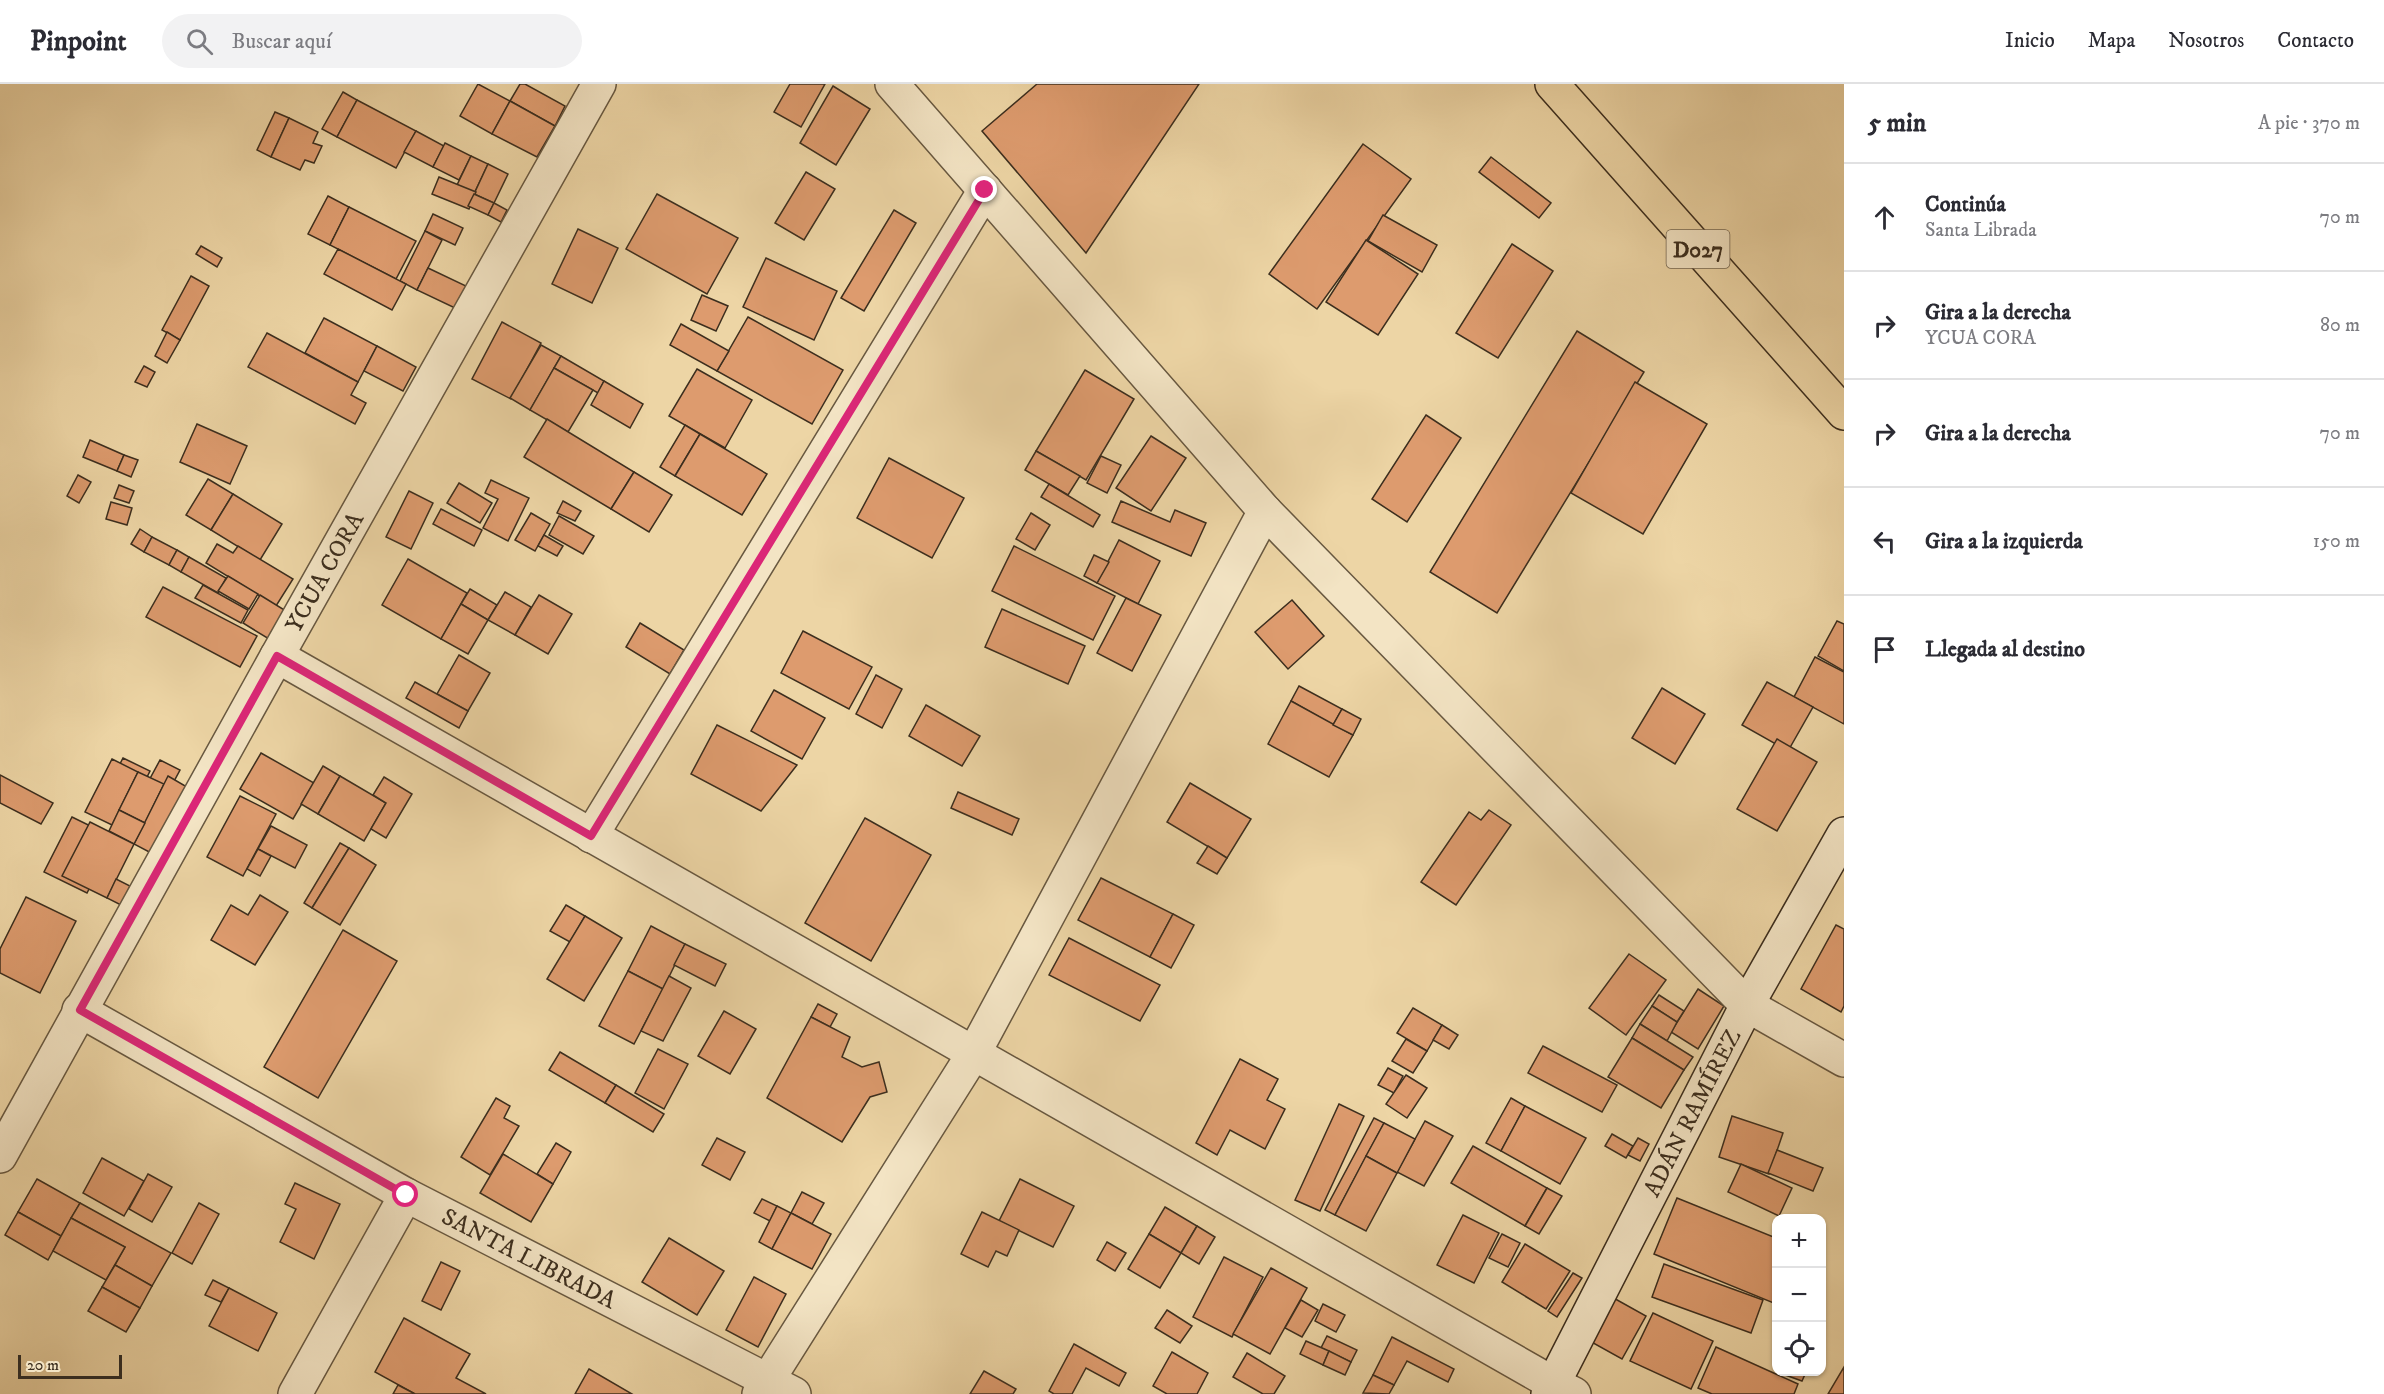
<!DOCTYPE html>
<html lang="es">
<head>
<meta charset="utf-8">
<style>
  body { margin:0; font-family:"IM FELL DW Pica",serif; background:#f2f2f3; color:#2b2b33 }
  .controls { position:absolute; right:18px; bottom:18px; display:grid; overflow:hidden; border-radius:12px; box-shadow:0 2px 4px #0004 }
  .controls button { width:54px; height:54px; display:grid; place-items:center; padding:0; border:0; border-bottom:2px solid #e1e1e2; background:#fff; color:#2b2b33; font:30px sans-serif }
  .scale { position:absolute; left:18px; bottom:15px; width:104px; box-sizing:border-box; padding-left:6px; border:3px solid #3c2e1e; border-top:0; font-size:16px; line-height:21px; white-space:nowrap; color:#3c2e1e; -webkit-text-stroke:4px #f3e4c4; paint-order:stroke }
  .stop { position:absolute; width:18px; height:18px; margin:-14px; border:4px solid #db2777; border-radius:50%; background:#fff }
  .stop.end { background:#db2777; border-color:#fff; box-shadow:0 2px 6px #0008 }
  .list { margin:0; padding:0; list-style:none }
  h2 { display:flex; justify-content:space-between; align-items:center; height:78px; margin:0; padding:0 24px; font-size:26px }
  h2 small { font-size:20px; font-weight:400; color:#7c7c81 }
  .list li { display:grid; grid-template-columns:39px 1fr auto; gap:18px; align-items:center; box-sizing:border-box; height:108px; padding:0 24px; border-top:2px solid #e1e1e2 }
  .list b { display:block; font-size:22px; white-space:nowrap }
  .list p { margin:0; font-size:20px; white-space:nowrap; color:#7c7c81 }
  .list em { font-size:20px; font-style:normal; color:#7c7c81 }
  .icon { flex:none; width:33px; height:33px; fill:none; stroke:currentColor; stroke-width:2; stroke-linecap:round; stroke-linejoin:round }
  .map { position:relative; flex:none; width:1844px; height:1310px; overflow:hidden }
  header { display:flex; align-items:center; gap:36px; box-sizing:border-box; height:84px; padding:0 30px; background:#fff; border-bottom:2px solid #e1e1e2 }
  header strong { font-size:28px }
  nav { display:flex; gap:33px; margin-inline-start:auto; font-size:21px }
  .search { width:420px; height:54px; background:#f2f2f3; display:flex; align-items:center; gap:15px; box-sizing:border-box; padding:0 21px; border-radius:33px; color:#7c7c81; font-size:22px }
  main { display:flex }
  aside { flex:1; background:#fff }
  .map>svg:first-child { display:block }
</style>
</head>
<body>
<header>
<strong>Pinpoint</strong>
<div class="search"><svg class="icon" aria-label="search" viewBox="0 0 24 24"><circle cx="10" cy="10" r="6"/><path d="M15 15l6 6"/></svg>Buscar aquí</div>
<nav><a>Inicio</a><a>Mapa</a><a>Nosotros</a><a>Contacto</a></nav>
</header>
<main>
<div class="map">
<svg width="1844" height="1310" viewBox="0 0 1844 1310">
  <rect width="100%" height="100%" fill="#edd5a5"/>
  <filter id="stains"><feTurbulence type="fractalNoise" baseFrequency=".00333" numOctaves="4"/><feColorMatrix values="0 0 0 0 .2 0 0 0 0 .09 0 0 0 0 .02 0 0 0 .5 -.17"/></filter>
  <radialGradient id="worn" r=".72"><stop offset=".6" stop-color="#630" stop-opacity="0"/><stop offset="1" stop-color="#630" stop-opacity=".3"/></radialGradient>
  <g fill="#dd9b6e" stroke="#3c2e1e" stroke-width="1.5">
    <polygon points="478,0 510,17 492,50 460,32"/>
    <polygon points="520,0 525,0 565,22 555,42 510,17"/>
    <polygon points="790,0 825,0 801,43 774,28"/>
    <polygon points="1037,0 1199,0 1086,169 982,47"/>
    <polygon points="833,2 870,25 836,81 800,59"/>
    <polygon points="343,8 357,16 337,53 322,45"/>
    <polygon points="357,16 416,47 396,84 337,53"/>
    <polygon points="510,17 555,42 537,73 492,50"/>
    <polygon points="275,28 289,34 271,73 257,66"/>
    <polygon points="289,34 318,48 313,59 322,62 314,79 305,76 300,86 271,73"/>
    <polygon points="416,47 444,62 433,83 404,68"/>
    <polygon points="445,59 471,72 459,96 433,83"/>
    <polygon points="1363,60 1411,95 1317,225 1269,190"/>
    <polygon points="471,72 488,80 474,110 457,101"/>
    <polygon points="1491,73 1551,119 1539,134 1479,88"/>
    <polygon points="488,80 508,90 494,119 474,110"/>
    <polygon points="806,88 835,105 804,156 775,139"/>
    <polygon points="439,93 476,108 469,125 432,110"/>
    <polygon points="474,110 494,119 488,131 468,122"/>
    <polygon points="657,110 738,154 707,210 626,165"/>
    <polygon points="328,112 349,123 330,161 308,150"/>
    <polygon points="494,119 507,126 501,138 488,131"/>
    <polygon points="349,123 416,157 396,195 330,161"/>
    <polygon points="894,126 916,139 864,227 841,214"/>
    <polygon points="433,130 463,144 455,161 425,147"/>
    <polygon points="1383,131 1437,161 1422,188 1368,157"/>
    <polygon points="578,145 618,164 592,219 552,200"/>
    <polygon points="425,147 442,156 417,206 400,197"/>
    <polygon points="1366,156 1418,190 1378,251 1326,218"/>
    <polygon points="1512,160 1553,187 1498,274 1456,249"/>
    <polygon points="201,162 222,174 217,183 196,170"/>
    <polygon points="338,165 406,200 392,226 324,190"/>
    <polygon points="766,174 837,207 814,256 743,223"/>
    <polygon points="428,184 466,202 455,224 417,206"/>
    <polygon points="191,192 209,202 180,256 162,246"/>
    <polygon points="702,211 728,222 716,247 691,236"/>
    <polygon points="748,233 843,286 812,340 717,287"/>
    <polygon points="324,234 377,262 358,298 305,269"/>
    <polygon points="502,238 541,259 511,315 472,295"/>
    <polygon points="681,240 729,267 717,287 670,261"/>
    <polygon points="1577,247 1644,288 1497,529 1430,488"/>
    <polygon points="167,248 180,256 167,279 155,272"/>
    <polygon points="267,249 358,298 351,311 366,319 355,340 248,283"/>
    <polygon points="541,261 561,272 530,326 510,314"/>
    <polygon points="377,262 416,283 403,307 364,287"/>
    <polygon points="561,272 604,297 598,309 554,284"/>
    <polygon points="144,282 155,288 147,303 135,298"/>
    <polygon points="554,284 593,306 568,348 530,326"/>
    <polygon points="697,285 752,316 725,364 669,332"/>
    <polygon points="1085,286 1134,315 1086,396 1036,367"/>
    <polygon points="604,297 643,320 630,344 591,321"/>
    <polygon points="1635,298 1707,340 1643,450 1571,409"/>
    <polygon points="1426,331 1461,354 1407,438 1372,415"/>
    <polygon points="547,335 634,388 611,425 524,373"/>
    <polygon points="197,340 247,362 230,400 180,378"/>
    <polygon points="685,341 700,350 675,392 660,383"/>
    <polygon points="700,350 767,390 742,431 675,392"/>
    <polygon points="1151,352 1186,374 1151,427 1116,404"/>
    <polygon points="90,356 124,371 117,387 83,373"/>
    <polygon points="1036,367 1080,392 1068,411 1025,386"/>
    <polygon points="124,371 138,376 131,393 117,387"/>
    <polygon points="1101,372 1121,381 1107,409 1087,399"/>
    <polygon points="889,374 964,414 932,474 857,434"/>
    <polygon points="634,388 672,411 649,448 611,425"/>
    <polygon points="78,391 91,398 79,419 67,412"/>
    <polygon points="208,395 233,410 211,446 186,431"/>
    <polygon points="491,396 529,414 508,457 483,444 498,415 485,409"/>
    <polygon points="459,399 492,419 480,439 447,419"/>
    <polygon points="1049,400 1100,431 1093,443 1041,413"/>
    <polygon points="119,401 134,407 129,419 114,414"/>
    <polygon points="409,407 433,419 411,465 386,453"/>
    <polygon points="233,410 282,440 260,476 211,446"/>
    <polygon points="563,417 581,427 575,437 557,429"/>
    <polygon points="1121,417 1170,438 1175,426 1206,439 1191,472 1112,438"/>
    <polygon points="111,418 132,424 127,441 106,435"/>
    <polygon points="441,425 482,446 474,462 433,440"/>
    <polygon points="531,429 550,440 535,467 515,456"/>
    <polygon points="1031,429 1050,441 1035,466 1016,455"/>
    <polygon points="559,432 594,452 583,470 549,451"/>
    <polygon points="140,445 152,453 144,468 131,460"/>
    <polygon points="544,451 563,462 557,472 538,462"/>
    <polygon points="152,453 177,466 169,481 144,468"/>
    <polygon points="1119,456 1160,477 1138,520 1097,499"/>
    <polygon points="217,460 233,469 238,462 293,495 276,522 206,479"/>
    <polygon points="1014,462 1115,512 1093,556 992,507"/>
    <polygon points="177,466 189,473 181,488 169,481"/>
    <polygon points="1094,471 1109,478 1097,499 1084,492"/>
    <polygon points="189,473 226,494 218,509 181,488"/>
    <polygon points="408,475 467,509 441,555 382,521"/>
    <polygon points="228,492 258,510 249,525 218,507"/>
    <polygon points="203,501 248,526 241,539 195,514"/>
    <polygon points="163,503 257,552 240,583 146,533"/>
    <polygon points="470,505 497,521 488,536 461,520"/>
    <polygon points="505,508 531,523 515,551 488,536"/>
    <polygon points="260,511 286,527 269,555 243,539"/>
    <polygon points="539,511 572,530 548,570 515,551"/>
    <polygon points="1126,514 1161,531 1132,587 1097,569"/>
    <polygon points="1292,516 1324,552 1288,585 1255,548"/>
    <polygon points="461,520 488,536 468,570 441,555"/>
    <polygon points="1002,525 1085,562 1068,600 985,563"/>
    <polygon points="1837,537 1844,540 1844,587 1818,572"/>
    <polygon points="640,539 684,566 670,590 626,563"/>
    <polygon points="803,547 872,583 849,625 781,589"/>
    <polygon points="459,571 490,589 468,627 437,610"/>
    <polygon points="1815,573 1844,588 1844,640 1794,613"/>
    <polygon points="876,591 902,605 882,644 856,630"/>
    <polygon points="415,598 468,627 459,644 406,614"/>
    <polygon points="1767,598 1813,623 1788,667 1742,641"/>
    <polygon points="1299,602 1342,625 1333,641 1291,617"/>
    <polygon points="1662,604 1705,630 1675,680 1632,654"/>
    <polygon points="774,606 825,634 802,675 751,647"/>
    <polygon points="1291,617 1353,651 1329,693 1268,660"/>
    <polygon points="926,621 980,652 962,682 909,652"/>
    <polygon points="1342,625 1361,635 1353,651 1333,641"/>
    <polygon points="717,641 797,681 761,727 691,690"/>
    <polygon points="1777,655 1817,678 1777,747 1737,725"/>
    <polygon points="261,669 314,699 293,735 240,705"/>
    <polygon points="123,674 150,687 135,717 108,703"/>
    <polygon points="112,675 138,688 112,741 85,728"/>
    <polygon points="160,676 180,686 141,759 121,748"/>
    <polygon points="323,682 340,692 318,730 301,720"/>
    <polygon points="138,688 164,700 145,739 119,726"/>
    <polygon points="0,691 53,719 41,740 0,719"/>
    <polygon points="168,692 187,703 153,770 134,760"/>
    <polygon points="340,692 386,719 364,757 318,730"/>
    <polygon points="384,693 412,710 386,754 371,745 386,719 373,711"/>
    <polygon points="1190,699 1251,735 1227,774 1167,738"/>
    <polygon points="958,708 1019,735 1012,751 951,724"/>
    <polygon points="240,712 276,730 243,792 207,773"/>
    <polygon points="119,726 145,739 134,760 109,747"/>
    <polygon points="1489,726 1511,741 1456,821 1421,798 1469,728 1481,736"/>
    <polygon points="72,733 115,754 87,809 44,788"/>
    <polygon points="865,734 931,771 871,877 805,839"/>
    <polygon points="90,738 134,760 107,814 62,792"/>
    <polygon points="271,742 307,761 295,784 258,765"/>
    <polygon points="340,759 349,764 312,824 304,819"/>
    <polygon points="1208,762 1227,774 1217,790 1197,779"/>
    <polygon points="349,764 376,781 340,841 312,824"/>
    <polygon points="258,765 271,772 260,792 247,785"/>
    <polygon points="1101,794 1173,830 1150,873 1078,836"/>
    <polygon points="116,795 130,802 121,821 107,814"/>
    <polygon points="260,811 288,828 255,881 211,856 231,821 248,831"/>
    <polygon points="26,813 76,837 40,909 0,889 0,865"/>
    <polygon points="566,821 585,832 570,858 550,847"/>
    <polygon points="1173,830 1194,841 1171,884 1150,873"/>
    <polygon points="585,832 622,854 584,917 547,895"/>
    <polygon points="1836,841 1844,845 1844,922 1841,928 1801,905"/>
    <polygon points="651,842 685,860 663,905 628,887"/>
    <polygon points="343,846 397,877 318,1014 264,983"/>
    <polygon points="1069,854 1160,901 1140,937 1049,891"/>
    <polygon points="685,860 726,880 715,902 674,881"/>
    <polygon points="1629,870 1666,896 1626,951 1589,924"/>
    <polygon points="628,887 663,905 634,960 599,942"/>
    <polygon points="669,892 691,904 663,957 641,947"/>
    <polygon points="1698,905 1724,922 1698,965 1671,948"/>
    <polygon points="1659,911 1684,927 1677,938 1652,922"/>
    <polygon points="818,920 837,930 830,943 811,933"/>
    <polygon points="1652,922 1677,938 1667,957 1640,940"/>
    <polygon points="1413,924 1442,941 1427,967 1397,949"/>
    <polygon points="724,927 756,945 730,990 698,972"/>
    <polygon points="811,933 850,953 842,973 862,983 879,978 887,1008 870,1013 842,1058 767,1014"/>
    <polygon points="1640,940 1693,973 1684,986 1632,954"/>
    <polygon points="1442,941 1458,951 1449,965 1433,956"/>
    <polygon points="1632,954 1684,986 1661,1024 1608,993"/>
    <polygon points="1406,955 1427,967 1413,989 1392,977"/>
    <polygon points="1543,962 1617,1001 1602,1028 1528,989"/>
    <polygon points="658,965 688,980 664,1025 635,1009"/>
    <polygon points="560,968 616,1001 605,1019 549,986"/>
    <polygon points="1240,975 1278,995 1267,1016 1285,1025 1265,1065 1230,1046 1217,1071 1196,1059"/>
    <polygon points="1388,984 1403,992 1394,1009 1378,1001"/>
    <polygon points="1406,991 1427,1004 1407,1034 1386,1020"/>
    <polygon points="616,1001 664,1030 653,1048 605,1019"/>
    <polygon points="496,1014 510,1022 504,1034 519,1042 490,1091 461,1073"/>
    <polygon points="1511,1014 1525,1022 1501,1067 1486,1059"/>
    <polygon points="1339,1020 1364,1032 1320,1127 1295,1116"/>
    <polygon points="1525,1022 1586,1054 1560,1100 1501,1067"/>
    <polygon points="1732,1032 1783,1049 1769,1090 1719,1073"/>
    <polygon points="1374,1034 1384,1039 1335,1131 1325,1126"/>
    <polygon points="1425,1037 1453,1052 1424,1102 1397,1088"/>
    <polygon points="1384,1039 1415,1055 1397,1089 1366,1072"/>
    <polygon points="1612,1050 1633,1062 1626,1074 1605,1062"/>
    <polygon points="717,1054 745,1068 730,1096 702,1081"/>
    <polygon points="1638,1054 1649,1060 1640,1077 1628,1071"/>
    <polygon points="556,1059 571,1068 553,1100 537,1090"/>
    <polygon points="1473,1062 1547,1104 1525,1142 1451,1099"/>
    <polygon points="1777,1066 1823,1084 1813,1107 1768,1089"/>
    <polygon points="503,1070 553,1100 531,1138 480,1109"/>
    <polygon points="1366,1072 1397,1089 1366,1147 1335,1131"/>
    <polygon points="102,1074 144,1097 124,1132 83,1109"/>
    <polygon points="1741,1080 1792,1104 1779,1132 1728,1108"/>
    <polygon points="148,1090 172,1103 152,1138 129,1125"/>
    <polygon points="37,1095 80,1119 61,1152 18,1128"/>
    <polygon points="1020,1095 1074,1122 1053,1163 999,1137"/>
    <polygon points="295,1099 340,1120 314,1175 280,1158 296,1125 285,1120"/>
    <polygon points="1547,1104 1562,1112 1539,1150 1525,1142"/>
    <polygon points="802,1108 824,1119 812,1140 791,1129"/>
    <polygon points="1677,1114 1776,1154 1776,1220 1654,1170"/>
    <polygon points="762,1115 777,1122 770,1137 754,1129"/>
    <polygon points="80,1119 171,1169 152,1202 115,1181 125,1163 71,1134"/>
    <polygon points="199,1119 219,1130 192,1180 172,1169"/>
    <polygon points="777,1122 791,1129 772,1165 759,1158"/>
    <polygon points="1165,1123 1197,1142 1181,1169 1149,1150"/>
    <polygon points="18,1128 61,1152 48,1176 5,1151"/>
    <polygon points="982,1128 1019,1146 1007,1172 996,1167 988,1183 961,1170"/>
    <polygon points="791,1129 831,1150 812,1185 772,1165"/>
    <polygon points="1463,1131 1499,1149 1474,1199 1437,1181"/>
    <polygon points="71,1134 125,1163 106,1196 53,1167"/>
    <polygon points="1197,1142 1215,1153 1199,1180 1181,1169"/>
    <polygon points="1149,1150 1181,1169 1160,1204 1128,1185"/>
    <polygon points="1502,1150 1520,1159 1508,1183 1489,1174"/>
    <polygon points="669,1154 724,1187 697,1231 642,1198"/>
    <polygon points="1107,1158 1126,1169 1115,1187 1097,1176"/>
    <polygon points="1525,1160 1570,1187 1546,1225 1502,1198"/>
    <polygon points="1224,1173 1263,1193 1232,1253 1193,1233"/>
    <polygon points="441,1178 460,1187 441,1226 422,1217"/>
    <polygon points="1664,1180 1763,1216 1751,1249 1652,1213"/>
    <polygon points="115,1181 152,1202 140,1224 102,1203"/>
    <polygon points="1271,1184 1307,1204 1270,1270 1233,1250"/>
    <polygon points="1573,1189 1582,1194 1557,1233 1548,1227"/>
    <polygon points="754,1193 786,1210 758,1263 726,1246"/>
    <polygon points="213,1196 229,1204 221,1218 205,1211"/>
    <polygon points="102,1203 140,1224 126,1248 88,1227"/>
    <polygon points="229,1204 277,1229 258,1267 209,1242"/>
    <polygon points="1610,1212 1646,1232 1622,1275 1586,1255"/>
    <polygon points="1301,1216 1318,1226 1302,1253 1285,1244"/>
    <polygon points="1323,1220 1345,1231 1336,1248 1315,1237"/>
    <polygon points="1167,1226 1192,1242 1180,1259 1155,1244"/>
    <polygon points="1653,1229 1713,1257 1691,1305 1630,1277"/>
    <polygon points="404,1234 470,1270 456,1294 486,1310 415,1310 375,1288"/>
    <polygon points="1327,1252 1357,1266 1351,1278 1321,1264"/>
    <polygon points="1392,1253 1454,1285 1448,1298 1407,1277 1394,1301 1373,1291"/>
    <polygon points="1306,1257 1329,1267 1323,1281 1300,1270"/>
    <polygon points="1074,1260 1126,1289 1119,1302 1086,1284 1072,1310 1054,1310 1049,1307"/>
    <polygon points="1716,1263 1798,1300 1794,1310 1712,1310 1698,1304"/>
    <polygon points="1329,1267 1351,1278 1345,1291 1323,1281"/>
    <polygon points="1172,1268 1208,1289 1197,1310 1167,1310 1153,1302"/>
    <polygon points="1247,1269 1285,1292 1274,1310 1263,1310 1233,1293"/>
    <polygon points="1844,1283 1844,1310 1828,1310"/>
    <polygon points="589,1285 632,1310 575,1310"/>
    <polygon points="984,1287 1016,1305 1013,1310 970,1310"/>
    <polygon points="1777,1288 1806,1288 1802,1297"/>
    <polygon points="1373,1291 1394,1301 1389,1310 1363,1309"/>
    <polygon points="398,1301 415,1310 393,1310"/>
  </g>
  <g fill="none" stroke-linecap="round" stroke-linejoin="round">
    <defs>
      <g id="street">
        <polyline points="892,0 1265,427 1747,921 1844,976"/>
        <polyline points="277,572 1554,1300 1574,1310"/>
        <polyline points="591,752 985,106"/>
        <path id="s1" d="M79,926l327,185 388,199"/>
        <path id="s2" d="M0,1072l277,-500 322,-572"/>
        <polyline points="295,1310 406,1111"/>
        <polyline points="759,1310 974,969 1265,427"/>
      </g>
      <g id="secondary">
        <path id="s3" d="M1548,1310l199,-389 97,-171"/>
      </g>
      <polyline id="primary" points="1552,0 1844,329"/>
    </defs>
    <use href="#street" stroke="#685840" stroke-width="36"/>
    <use href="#secondary" stroke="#3c2e1e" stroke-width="36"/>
    <use href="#primary" stroke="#3c2e1e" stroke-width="36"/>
    <use href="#street" stroke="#f3e4c4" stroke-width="33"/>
    <use href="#secondary" stroke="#f3e4c4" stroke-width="33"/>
    <use href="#primary" stroke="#edd5a5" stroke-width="33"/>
  </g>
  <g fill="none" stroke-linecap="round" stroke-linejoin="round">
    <polyline stroke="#db2777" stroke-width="8" points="406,1111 80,926 277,572 591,752 985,106"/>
  </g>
  <g text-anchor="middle" stroke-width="5" stroke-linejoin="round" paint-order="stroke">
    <rect fill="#f3e4c4" stroke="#736550" stroke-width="1.5" x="1666.5" y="146" width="63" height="38" rx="4.5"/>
    <g font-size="22" font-weight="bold" fill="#3c2e1e">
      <text x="1698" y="173">D027</text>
    </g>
    <g font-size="24" fill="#3c2e1e" stroke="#f3e4c4">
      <text dy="8" stroke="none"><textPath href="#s2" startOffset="668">YCUA CORA</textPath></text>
      <text dy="8" stroke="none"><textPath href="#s3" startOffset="316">ADÁN RAMÍREZ</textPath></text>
      <text dy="8" stroke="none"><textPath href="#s1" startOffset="514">SANTA LIBRADA</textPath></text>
    </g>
  </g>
  <rect width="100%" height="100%" filter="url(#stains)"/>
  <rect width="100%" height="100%" fill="url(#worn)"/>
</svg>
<div class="controls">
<button>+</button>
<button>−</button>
<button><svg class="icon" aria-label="locate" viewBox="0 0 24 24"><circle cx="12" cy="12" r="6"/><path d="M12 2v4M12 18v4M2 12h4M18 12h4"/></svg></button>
</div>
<div class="scale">20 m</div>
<div class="stop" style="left:406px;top:1111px"></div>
<div class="stop end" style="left:985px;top:106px"></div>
</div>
<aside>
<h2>5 min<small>A pie · 370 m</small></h2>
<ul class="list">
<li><svg class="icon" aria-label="ahead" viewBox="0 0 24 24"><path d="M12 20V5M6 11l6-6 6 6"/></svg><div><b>Continúa</b><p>Santa Librada</p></div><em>70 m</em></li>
<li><svg class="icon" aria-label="right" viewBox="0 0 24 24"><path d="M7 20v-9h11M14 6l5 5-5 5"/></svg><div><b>Gira a la derecha</b><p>YCUA CORA</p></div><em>80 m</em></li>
<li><svg class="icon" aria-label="right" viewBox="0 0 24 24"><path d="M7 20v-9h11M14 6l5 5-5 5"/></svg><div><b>Gira a la derecha</b></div><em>70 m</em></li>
<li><svg class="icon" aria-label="left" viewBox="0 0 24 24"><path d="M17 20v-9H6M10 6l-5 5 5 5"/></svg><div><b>Gira a la izquierda</b></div><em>150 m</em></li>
<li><svg class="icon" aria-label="arrive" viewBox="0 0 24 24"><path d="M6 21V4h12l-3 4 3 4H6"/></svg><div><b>Llegada al destino</b></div></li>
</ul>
</aside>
</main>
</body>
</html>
